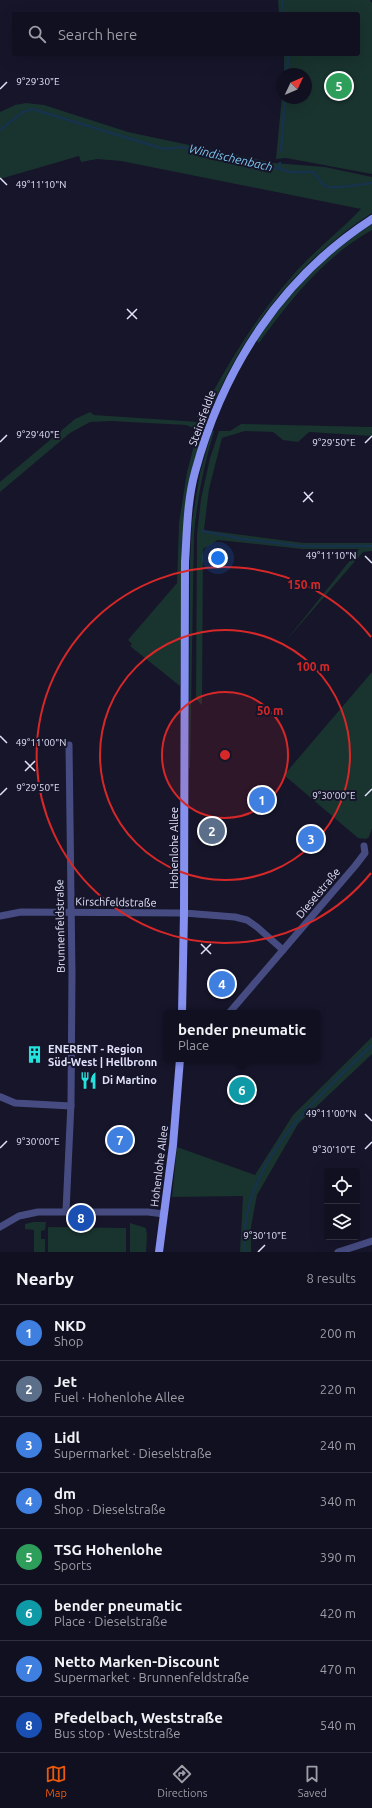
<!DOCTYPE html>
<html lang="en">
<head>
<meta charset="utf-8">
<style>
  body { margin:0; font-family:Ubuntu,sans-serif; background:#191929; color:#f1f3f6 }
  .controls { position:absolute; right:12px; bottom:12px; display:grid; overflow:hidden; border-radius:4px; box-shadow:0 4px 16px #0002 }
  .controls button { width:36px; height:36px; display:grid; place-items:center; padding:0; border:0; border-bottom:1px solid #30303e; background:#101020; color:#f1f3f6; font:20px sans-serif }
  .compass { position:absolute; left:276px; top:68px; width:36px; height:36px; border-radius:50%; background:#101020; box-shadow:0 4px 16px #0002; rotate:46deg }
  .you { position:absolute; left:218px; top:558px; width:14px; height:14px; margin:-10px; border:3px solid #fff; border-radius:50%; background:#1a73e8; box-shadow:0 0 0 6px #1a73e833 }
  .badge { display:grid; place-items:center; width:26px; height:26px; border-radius:50%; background:#ea580c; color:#fff; font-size:13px; font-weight:700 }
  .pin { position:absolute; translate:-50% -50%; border:2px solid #fff; box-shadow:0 1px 4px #0006 }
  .popup { position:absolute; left:164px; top:1010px; width:156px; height:52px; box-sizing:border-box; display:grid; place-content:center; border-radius:4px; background:#101020; filter:drop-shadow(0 1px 3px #0005); font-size:13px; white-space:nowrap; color:#9c9da5 }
  .popup b { font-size:15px; color:#f1f3f6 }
  .popup::after { content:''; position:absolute; left:50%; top:100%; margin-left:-8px; border:8px solid transparent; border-top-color:#101020 }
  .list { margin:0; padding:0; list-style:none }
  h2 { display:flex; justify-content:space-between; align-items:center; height:52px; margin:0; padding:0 16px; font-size:17px }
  h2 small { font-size:13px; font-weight:400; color:#9c9da5 }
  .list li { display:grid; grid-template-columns:26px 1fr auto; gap:12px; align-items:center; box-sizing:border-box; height:56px; padding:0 16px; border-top:1px solid #30303e }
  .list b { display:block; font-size:15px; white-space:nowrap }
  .list p { margin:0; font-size:13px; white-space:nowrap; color:#9c9da5 }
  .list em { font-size:13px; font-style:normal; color:#9c9da5 }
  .icon { flex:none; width:22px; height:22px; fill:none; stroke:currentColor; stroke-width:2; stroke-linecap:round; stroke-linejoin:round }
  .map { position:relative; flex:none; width:372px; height:1252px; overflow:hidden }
  .search { position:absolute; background:#101020; box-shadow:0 4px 16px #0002; left:12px; right:12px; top:12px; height:44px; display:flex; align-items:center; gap:10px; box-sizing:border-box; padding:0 14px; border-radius:4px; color:#9c9da5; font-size:15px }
  .sheet { height:500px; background:#101020 }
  nav { display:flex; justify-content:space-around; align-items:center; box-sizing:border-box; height:56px; border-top:1px solid #30303e; background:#101020; font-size:11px; color:#9c9da5 }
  nav a { display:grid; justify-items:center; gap:2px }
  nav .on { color:#ea580c }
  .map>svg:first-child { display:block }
</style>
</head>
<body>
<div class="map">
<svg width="372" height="1252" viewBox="0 0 372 1252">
  <rect width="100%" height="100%" fill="#16152a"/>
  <g fill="#19332e">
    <polygon points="278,0 370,0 372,3 372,174 286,158 276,159 282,96 282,98 306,98 306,74 284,74 284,54 358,54 358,14 279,14"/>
    <path d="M26,103l18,2 84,27 146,31 51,4 47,10v36c-75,48 -131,120 -163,202l-5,2h-8l7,-7c26,-48 53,-93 90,-135 21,-24 46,-43 68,-66l-240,-48 -24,-2 -16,3 -2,-6 -79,23v-67l15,-7z"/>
    <path d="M372,224v6c-47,26 -82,70 -113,113l-3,-3c33,-46 68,-85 116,-116z"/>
    <polygon points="90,412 94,415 199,422 204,427 191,473 182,588 180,686 130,646 132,644 128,640 177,583 179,523 187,472 198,430 186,425 110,421 90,422 70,433 0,492 0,482 75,419"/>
    <polygon points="241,424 372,427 372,436 309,432 298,442 283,440 273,432 245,431 222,438 209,489 204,530 304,543 372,543 372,551 363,552 285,642 359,549 302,549 218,540 203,549 202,705 196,699 197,534 201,499 210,458 219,431 230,431"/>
    <path d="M212,431h2c-10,34 -17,68 -20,103l-4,235 -1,-1 1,-207 2,-40 8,-48z"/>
    <polygon points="372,672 372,828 369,837 366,839 358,838 284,775"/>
    <polygon points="372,1037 372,1054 298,1124 257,1195 251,1227 251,1252 240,1252 243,1196 172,1197 177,1147 255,1175 293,1115"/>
    <polygon points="33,1222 46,1222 45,1230 41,1231 41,1239 45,1239 45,1252 34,1252 34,1230 25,1229 25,1224"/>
    <polygon points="130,1223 146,1228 147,1236 146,1252 130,1252"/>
    <polygon points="48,1227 126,1228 126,1252 48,1252"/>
  </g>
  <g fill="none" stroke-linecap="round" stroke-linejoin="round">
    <g stroke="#17324c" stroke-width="2.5">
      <polyline points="282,0 283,14"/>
      <polyline points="287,74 288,54"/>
      <path d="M0,130l23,-18 9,-3 132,40 20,-2 19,7 25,1 63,17h22c5,4 7,11 12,14 8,4 37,-2 47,-3"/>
      <polyline points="281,151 285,98"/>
      <polyline points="279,169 280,163"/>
      <polyline points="202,531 243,539 301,546 372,546"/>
      <path d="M245,1252c-8,-86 71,-153 127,-207"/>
    </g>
    <g stroke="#464c82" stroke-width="7">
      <polyline points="0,916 21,912 184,913 235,917 247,920 257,927 283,950"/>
      <polyline points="229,1013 355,866 365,853 364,846"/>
      <polyline points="1,1097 15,1103 71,1106"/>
      <polyline points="66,1211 71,1103 72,973 69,745"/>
      <polyline points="0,1227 19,1216 38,1212 148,1212 164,1214"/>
      <polyline points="338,1252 372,1241"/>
    </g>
    <g stroke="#8590ef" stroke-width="8">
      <path d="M182,1013l2,-100 1,-351c2,-29 2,-61 10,-90 28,-104 86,-194 177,-253"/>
      <polyline points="159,1252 173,1145 180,1059"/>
    </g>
  </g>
  <path fill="none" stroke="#e1e2fb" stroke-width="1.5" d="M0,89l7,-7M0,178l7,7M127,309l10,10M127,319l10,-10M0,442l7,-7M365,443l7,-7M304,492l9,10M303,502l10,-10M365,556l7,7M0,736l7,7M25,761l10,10M25,771l10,-10M0,795l7,-7M365,796l7,-7M201,944l10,10M201,954l10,-10M365,1114l7,7M0,1148l7,-7M365,1149l7,-7M258,1252l7,-7"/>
  <circle cx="225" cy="755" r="63" fill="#d62828" fill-opacity=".12"/>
  <g fill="none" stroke="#d62828" stroke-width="2">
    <circle cx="225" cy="755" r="63"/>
    <circle cx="225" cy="755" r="125"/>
    <path d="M371 873A188 188 0 1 1 371 637"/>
  </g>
  <defs>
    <symbol id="building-bare" viewBox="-9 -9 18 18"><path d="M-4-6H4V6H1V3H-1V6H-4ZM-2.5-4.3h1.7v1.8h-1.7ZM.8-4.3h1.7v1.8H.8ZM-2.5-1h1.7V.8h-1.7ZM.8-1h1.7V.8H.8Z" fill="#26e2dc" stroke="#16152a" stroke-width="2.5" paint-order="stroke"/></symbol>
    <symbol id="restaurant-bare" viewBox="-9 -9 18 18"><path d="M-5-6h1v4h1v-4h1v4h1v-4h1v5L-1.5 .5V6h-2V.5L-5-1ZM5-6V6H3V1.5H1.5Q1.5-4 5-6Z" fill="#26e2dc" stroke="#16152a" stroke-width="2.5" paint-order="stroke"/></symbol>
  </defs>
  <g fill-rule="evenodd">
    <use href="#building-bare" x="22" y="1042" width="25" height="25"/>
    <use href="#restaurant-bare" x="76" y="1068" width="25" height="25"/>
  </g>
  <g text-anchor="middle" stroke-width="4" stroke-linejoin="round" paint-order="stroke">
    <g font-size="11" fill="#e1e2fb" stroke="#16152a">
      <text transform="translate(202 418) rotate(-70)" y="4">Steinsfeldle</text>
      <text transform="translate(174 848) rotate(-90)" y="4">Hohenlohe Allee</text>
      <text transform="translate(318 893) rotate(-50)" y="4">Dieselstraße</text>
      <text transform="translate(116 902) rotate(1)" y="4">Kirschfeldstraße</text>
      <text transform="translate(60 926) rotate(-91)" y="4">Brunnenfeldstraße</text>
      <text transform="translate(159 1166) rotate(-83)" y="4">Hohenlohe Allee</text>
    </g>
    <g font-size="11" font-weight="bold" fill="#e1e2fb" stroke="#16152a" text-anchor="start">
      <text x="48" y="1053">ENERENT - Region<tspan x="48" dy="13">Süd-West | Hellbronn</tspan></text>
      <text x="102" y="1084">Di Martino</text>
    </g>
    <g font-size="12" font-style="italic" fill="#7dc8ee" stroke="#16152a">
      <text transform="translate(231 158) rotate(13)" y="4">Windischenbach</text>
    </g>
  </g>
  <g font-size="10" text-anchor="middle" fill="#e1e2fb" stroke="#16152a" stroke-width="4" stroke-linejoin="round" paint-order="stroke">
    <text x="38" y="85">9°29'30"E</text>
    <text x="41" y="188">49°11'10"N</text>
    <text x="38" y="438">9°29'40"E</text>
    <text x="334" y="446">9°29'50"E</text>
    <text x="331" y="559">49°11'10"N</text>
    <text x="41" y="746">49°11'00"N</text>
    <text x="38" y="791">9°29'50"E</text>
    <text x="334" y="799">9°30'00"E</text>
    <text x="331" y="1117">49°11'00"N</text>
    <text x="38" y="1145">9°30'00"E</text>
    <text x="334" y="1153">9°30'10"E</text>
    <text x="265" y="1239">9°30'10"E</text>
  </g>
  <circle cx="225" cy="755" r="6" fill="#d62828" stroke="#16152a" stroke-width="2"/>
  <g font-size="12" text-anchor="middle" font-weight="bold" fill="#d62828" stroke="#16152a" stroke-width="4" stroke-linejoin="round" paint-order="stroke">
    <text x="304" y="589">150 m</text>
    <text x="313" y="671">100 m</text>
    <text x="270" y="715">50 m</text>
  </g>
</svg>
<div class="controls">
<button><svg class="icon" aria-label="locate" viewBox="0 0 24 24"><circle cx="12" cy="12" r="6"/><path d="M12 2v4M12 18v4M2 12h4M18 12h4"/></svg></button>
<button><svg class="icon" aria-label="layers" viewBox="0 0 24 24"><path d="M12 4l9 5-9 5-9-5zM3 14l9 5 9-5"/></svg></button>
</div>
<svg class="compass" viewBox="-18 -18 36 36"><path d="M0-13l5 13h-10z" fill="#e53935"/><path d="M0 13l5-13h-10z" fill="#9c9da5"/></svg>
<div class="you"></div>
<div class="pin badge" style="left:262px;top:800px;background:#3f7fe0">1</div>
<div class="pin badge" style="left:212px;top:831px;background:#5c6f8a">2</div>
<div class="pin badge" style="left:311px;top:839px;background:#3f7fe0">3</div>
<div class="pin badge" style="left:222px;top:984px;background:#3f7fe0">4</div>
<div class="pin badge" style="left:339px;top:86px;background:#2e9e5b">5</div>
<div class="pin badge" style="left:242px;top:1090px;background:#0f9aa8">6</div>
<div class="popup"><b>bender pneumatic</b>Place</div>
<div class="pin badge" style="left:120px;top:1140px;background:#3f7fe0">7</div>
<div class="pin badge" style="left:81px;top:1218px;background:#1a4fb4">8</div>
<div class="search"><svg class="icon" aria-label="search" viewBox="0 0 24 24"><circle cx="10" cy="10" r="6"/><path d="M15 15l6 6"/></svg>Search here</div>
</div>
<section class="sheet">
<h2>Nearby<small>8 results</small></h2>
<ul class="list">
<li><span class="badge" style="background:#3f7fe0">1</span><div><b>NKD</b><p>Shop</p></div><em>200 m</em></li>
<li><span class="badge" style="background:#5c6f8a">2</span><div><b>Jet</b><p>Fuel · Hohenlohe Allee</p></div><em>220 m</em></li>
<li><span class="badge" style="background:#3f7fe0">3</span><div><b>Lidl</b><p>Supermarket · Dieselstraße</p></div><em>240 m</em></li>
<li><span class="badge" style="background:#3f7fe0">4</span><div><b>dm</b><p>Shop · Dieselstraße</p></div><em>340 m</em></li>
<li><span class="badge" style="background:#2e9e5b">5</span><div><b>TSG Hohenlohe</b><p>Sports</p></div><em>390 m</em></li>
<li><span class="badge" style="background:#0f9aa8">6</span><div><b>bender pneumatic</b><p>Place · Dieselstraße</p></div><em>420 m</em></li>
<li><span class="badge" style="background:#3f7fe0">7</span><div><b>Netto Marken-Discount</b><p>Supermarket · Brunnenfeldstraße</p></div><em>470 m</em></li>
<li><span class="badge" style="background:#1a4fb4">8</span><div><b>Pfedelbach, Weststraße</b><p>Bus stop · Weststraße</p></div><em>540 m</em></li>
</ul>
</section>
<nav>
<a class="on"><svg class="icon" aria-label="map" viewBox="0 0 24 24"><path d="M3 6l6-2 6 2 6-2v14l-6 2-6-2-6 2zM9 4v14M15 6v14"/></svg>Map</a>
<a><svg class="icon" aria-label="directions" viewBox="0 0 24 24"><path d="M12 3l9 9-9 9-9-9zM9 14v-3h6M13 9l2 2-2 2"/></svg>Directions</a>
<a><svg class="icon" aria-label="saved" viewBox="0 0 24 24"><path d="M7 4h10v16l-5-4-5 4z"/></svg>Saved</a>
</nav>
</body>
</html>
